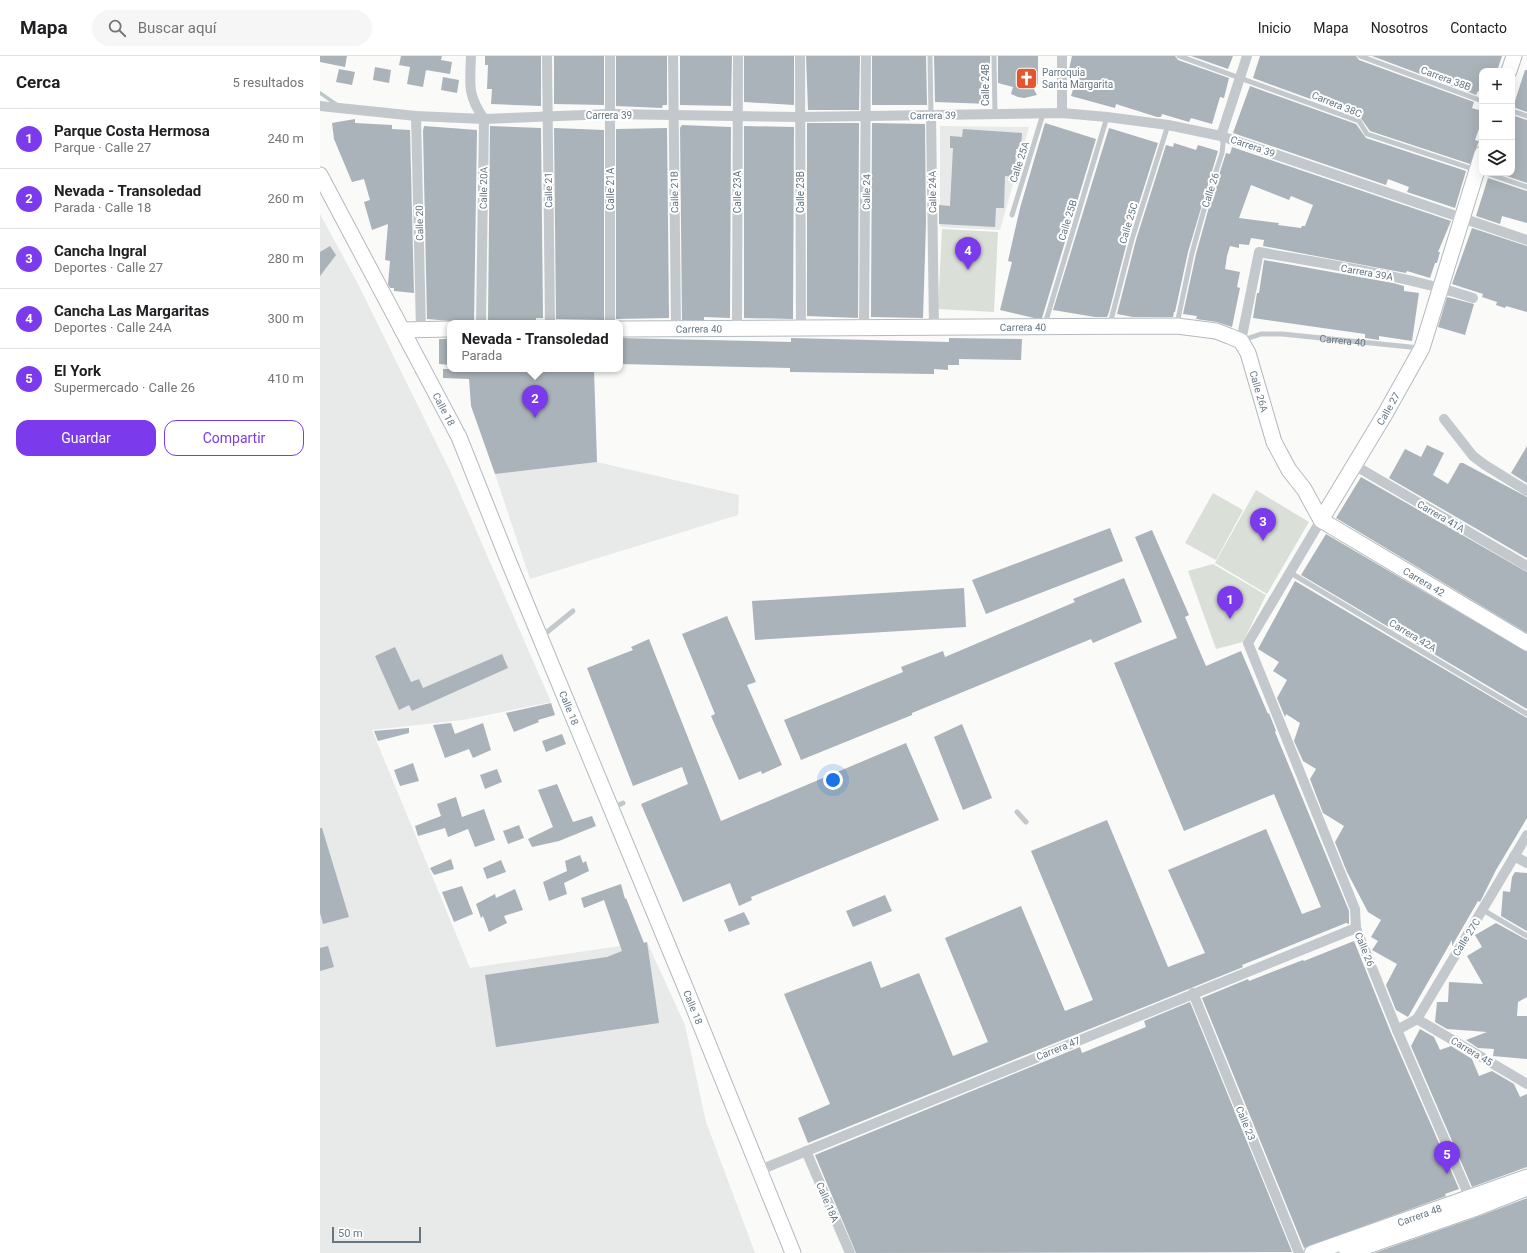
<!DOCTYPE html>
<html lang="es">
<head>
<meta charset="utf-8">
<style>
  body { margin:0; font-family:Roboto,sans-serif; background:#f6f6f6; color:#202124 }
  .controls { position:absolute; right:12px; top:12px; display:grid; overflow:hidden; border-radius:8px; box-shadow:0 4px 16px #0002 }
  .controls button { width:36px; height:36px; display:grid; place-items:center; padding:0; border:0; border-bottom:1px solid #e0e0e0; background:#fff; color:#202124; font:20px sans-serif }
  .scale { position:absolute; left:12px; bottom:10px; width:89px; box-sizing:border-box; padding-left:4px; border:2px solid #657683; border-top:0; font-size:11px; line-height:14px; white-space:nowrap; color:#657683; -webkit-text-stroke:3px #fff; paint-order:stroke }
  .you { position:absolute; left:513px; top:724px; width:14px; height:14px; margin:-10px; border:3px solid #fff; border-radius:50%; background:#1a73e8; box-shadow:0 0 0 6px #1a73e833 }
  .badge { display:grid; place-items:center; width:26px; height:26px; border-radius:50%; background:#7c3aed; color:#fff; font-size:13px; font-weight:700 }
  .pin { position:absolute; translate:-50% -33px; filter:drop-shadow(0 1px 2px #0008) }
  .pin::after { content:''; position:absolute; top:21px; width:14px; height:12px; background:inherit; clip-path:polygon(0 0,100% 0,50% 100%) }
  .popup { position:absolute; left:127px; top:264px; width:176px; height:52px; box-sizing:border-box; display:grid; place-content:center; border-radius:8px; background:#fff; filter:drop-shadow(0 1px 3px #0005); font-size:13px; white-space:nowrap; color:#757577 }
  .popup b { font-size:15px; color:#202124 }
  .popup::after { content:''; position:absolute; left:50%; top:100%; margin-left:-8px; border:8px solid transparent; border-top-color:#fff }
  .list { margin:0; padding:0; list-style:none }
  h2 { display:flex; justify-content:space-between; align-items:center; height:52px; margin:0; padding:0 16px; font-size:17px }
  h2 small { font-size:13px; font-weight:400; color:#757577 }
  .list li { display:grid; grid-template-columns:26px 1fr auto; gap:12px; align-items:center; box-sizing:border-box; height:60px; padding:0 16px; border-top:1px solid #e0e0e0 }
  .list b { display:block; font-size:15px; white-space:nowrap }
  .list p { margin:0; font-size:13px; white-space:nowrap; color:#757577 }
  .list em { font-size:13px; font-style:normal; color:#757577 }
  .actions { display:flex; gap:8px; padding:12px 16px }
  .actions a { flex:1; padding:9px 0; border:1px solid #7c3aed; border-radius:12px; text-align:center; font-size:14px; color:#7c3aed }
  .actions .main { background:#7c3aed; color:#fff }
  .icon { flex:none; width:22px; height:22px; fill:none; stroke:currentColor; stroke-width:2; stroke-linecap:round; stroke-linejoin:round }
  .map { position:relative; flex:none; width:1207px; height:1197px; overflow:hidden }
  header { display:flex; align-items:center; gap:24px; box-sizing:border-box; height:56px; padding:0 20px; background:#fff; border-bottom:1px solid #e0e0e0 }
  header strong { font-size:19px }
  nav { display:flex; gap:22px; margin-inline-start:auto; font-size:14px }
  .search { width:280px; height:36px; background:#f6f6f6; display:flex; align-items:center; gap:10px; box-sizing:border-box; padding:0 14px; border-radius:22px; color:#757577; font-size:15px }
  main { display:flex }
  aside { flex:1; background:#fff }
  .map>svg:first-child { display:block }
</style>
</head>
<body>
<header>
<strong>Mapa</strong>
<div class="search"><svg class="icon" aria-label="search" viewBox="0 0 24 24"><circle cx="10" cy="10" r="6"/><path d="M15 15l6 6"/></svg>Buscar aquí</div>
<nav><a>Inicio</a><a>Mapa</a><a>Nosotros</a><a>Contacto</a></nav>
</header>
<main>
<aside>
<h2>Cerca<small>5 resultados</small></h2>
<ul class="list">
<li><span class="badge">1</span><div><b>Parque Costa Hermosa</b><p>Parque · Calle 27</p></div><em>240 m</em></li>
<li><span class="badge">2</span><div><b>Nevada - Transoledad</b><p>Parada · Calle 18</p></div><em>260 m</em></li>
<li><span class="badge">3</span><div><b>Cancha Ingral</b><p>Deportes · Calle 27</p></div><em>280 m</em></li>
<li><span class="badge">4</span><div><b>Cancha Las Margaritas</b><p>Deportes · Calle 24A</p></div><em>300 m</em></li>
<li><span class="badge">5</span><div><b>El York</b><p>Supermercado · Calle 26</p></div><em>410 m</em></li>
</ul>
<div class="actions"><a class="main">Guardar</a><a>Compartir</a></div>
</aside>
<div class="map">
<svg width="1207" height="1197" viewBox="0 0 1207 1197">
  <rect width="100%" height="100%" fill="#fafaf8"/>
  <g fill="#e8e9e9">
    <polygon points="620,70 709,71 680,174 620,171"/>
    <polygon points="0,158 38,228 132,419 231,646 143,664 52,674 150,912 327,886 365,969 386,1066 435,1197 0,1197"/>
    <polygon points="277,406 419,439 418,459 210,523 175,418"/>
  </g>
  <g fill="#dadfd7">
    <polygon points="622,173 678,176 674,256 618,253"/>
    <polygon points="936,434 989,466 947,538 895,507"/>
    <polygon points="893,437 923,454 896,504 865,487"/>
    <polygon points="893,508 946,539 923,586 896,593 868,515"/>
  </g>
  <g fill="none" stroke-linecap="round" stroke-linejoin="round">
    <polyline stroke="#bbc7cb" stroke-width="3.5" points="0,37 16,48"/>
  </g>
  <g fill="#aab3b9" fill-rule="evenodd">
    <polygon points="0,0 27,0 25,11 0,6"/>
    <polygon points="81,0 122,0 121,4 132,6 130,18 106,14 103,31 87,28 90,11 79,9"/>
    <polygon points="165,0 221,0 221,50 171,48 172,33 167,33 168,9 165,9"/>
    <polygon points="234,0 284,0 284,49 234,48"/>
    <polygon points="296,0 347,0 347,49 343,49 342,52 296,50"/>
    <polygon points="360,0 412,0 411,50 360,49"/>
    <polygon points="424,0 474,0 474,49 424,46"/>
    <polygon points="486,0 540,0 539,54 488,54"/>
    <polygon points="552,0 606,0 607,49 552,49"/>
    <polygon points="614,0 670,0 670,48 615,46"/>
    <polygon points="678,0 718,0 718,28 713,32 717,39 704,42 698,41 691,38 693,31 678,27"/>
    <polygon points="752,0 855,0 858,4 909,22 904,42 900,41 892,68 871,62 869,66 842,58 841,61 837,61 796,48 795,52 751,40 757,21 748,18"/>
    <polygon points="871,0 913,0 908,13"/>
    <polygon points="940,0 1036,0 1039,4 1154,46 1152,52 1162,55 1162,64 1155,84 1159,85 1150,108 1050,75 1040,61 933,22"/>
    <polygon points="1052,0 1182,0 1177,15 1162,15 1162,36 1158,35 1156,39"/>
    <polygon points="55,11 71,14 69,27 53,24"/>
    <polygon points="19,13 35,16 32,29 16,26"/>
    <polygon points="1205,14 1207,14 1207,56 1193,51"/>
    <polygon points="123,21 139,24 137,37 121,34"/>
    <polygon points="930,30 1036,68 1046,82 1146,115 1135,152 1087,136 1089,131 1068,123 1066,129 913,77"/>
    <polygon points="1192,59 1207,64 1207,127 1178,117 1192,117"/>
    <polygon points="35,63 35,67 72,69 72,73 90,74 94,237 74,235 74,232 70,232 68,228 70,205 65,204 68,168 52,174 44,146 50,144 44,123 32,126 14,83 12,67"/>
    <polygon points="487,67 539,67 538,262 487,260"/>
    <polygon points="552,67 605,68 606,167 603,262 551,261"/>
    <polygon points="725,67 776,83 722,262 714,262 680,254 692,206 688,205 700,152"/>
    <polygon points="362,69 411,71 410,262 384,261 384,264 362,264 360,72"/>
    <polygon points="104,70 157,74 154,267 107,263 103,75"/>
    <polygon points="170,70 221,72 223,262 216,262 216,267 168,264"/>
    <polygon points="424,70 474,71 473,263 424,262"/>
    <polygon points="234,72 284,74 284,264 236,263"/>
    <polygon points="347,72 349,262 296,263 296,73"/>
    <polygon points="789,72 838,87 808,182 789,256 787,261 775,261 733,254"/>
    <polygon points="643,73 702,77 701,93 696,93 695,121 685,120 684,152 676,152 675,171 619,168 619,149 630,150 633,92 630,92 630,80 642,81"/>
    <polygon points="854,87 876,94 878,89 898,95 868,196 855,256 854,256 853,261 813,261 797,258 816,184 846,89 853,91"/>
    <path d="M912,91l219,74 -13,31h2l-3,11h-2l-5,15 -23,-7 -1,2 -143,-27 1,-6 -13,-2 -2,7 -10,-1v4l-9,-2 -3,10 -2,13 15,3 -3,15 3,1 -8,39 -15,-5 -21,-3 1,-3 -14,-2 13,-60 15,-54 15,-47 4,1zM931,129l38,15 2,-4 22,9 -8,21h-3l-1,2 -23,-3 1,-2 -40,-5z"/>
    <polygon points="1168,122 1207,135 1207,167 1182,160 1180,168 1156,160"/>
    <polygon points="1152,172 1207,190 1207,256 1186,250 1185,252 1176,249 1177,246 1162,241 1163,238 1132,228"/>
    <polygon points="10,190 16,199 0,220 0,196"/>
    <polygon points="944,204 1073,227 1084,230 1084,235 1099,237 1092,285 1059,280 1059,284 1045,282 1045,278 933,262 937,237 939,237"/>
    <polygon points="1127,241 1154,248 1145,279 1118,271"/>
    <polygon points="300,282 471,286 471,282 629,286 629,282 702,283 701,304 639,303 639,309 628,309 628,314 614,313 614,318 470,316 470,312 300,308"/>
    <polygon points="119,283 130,283 130,309 119,308"/>
    <polygon points="123,313 274,313 277,406 175,418 151,350 149,323 123,322"/>
    <polygon points="1107,389 1124,397 1113,419 1128,428 1140,407 1143,407 1207,441 1207,502 1069,422 1085,393 1101,401"/>
    <polygon points="1207,390 1207,427 1191,417"/>
    <polygon points="1041,421 1207,516 1207,577 1016,462"/>
    <polygon points="790,472 803,505 666,558 652,524"/>
    <polygon points="832,474 869,559 865,561 886,610 921,595 948,658 949,657 956,675 955,676 1010,809 1029,855 1029,868 1026,867 942,901 922,909 923,911 488,1087 478,1062 510,1048 464,938 551,905 561,932 599,917 633,1000 668,986 625,882 701,850 745,955 773,944 711,795 787,764 848,911 885,897 848,814 946,773 982,858 1001,851 954,738 864,775 794,607 857,582 815,481"/>
    <polygon points="1006,478 1207,596 1207,653 981,519"/>
    <polygon points="804,522 822,566 773,587 771,583 592,657 592,659 481,704 464,664 583,616 581,611 623,595 625,601 755,546 753,543"/>
    <polygon points="975,525 1207,662 1207,762 1176,814 1160,846 1158,845 1132,890 1132,884 1088,961 1076,954 1066,929 1077,908 1052,894 1058,885 1051,881 1061,864 1048,856 1027,816 1015,786 1024,770 1003,757 990,723 996,713 983,705 974,685 980,667 966,658 965,661 957,642 967,624 953,615 959,606 938,593"/>
    <polygon points="644,532 646,571 435,584 432,545"/>
    <polygon points="407,560 436,626 427,629 462,709 442,718 441,715 419,724 391,660 395,658 362,578"/>
    <polygon points="329,583 401,765 586,687 619,764 431,841 432,844 419,850 410,827 363,846 321,748 368,728 362,711 313,730 267,612 313,594 311,591"/>
    <polygon points="75,591 91,626 99,623 103,632 182,598 188,612 92,655 89,649 79,654 55,600"/>
    <polygon points="231,647 235,659 218,664 219,666 194,676 186,657"/>
    <polygon points="131,667 135,678 163,667 171,694 153,702 149,693 125,702 113,669"/>
    <polygon points="642,668 672,742 643,754 614,681"/>
    <polygon points="89,672 89,677 58,685 54,675"/>
    <polygon points="242,678 246,688 226,696 222,685"/>
    <polygon points="93,707 99,725 80,730 74,714"/>
    <polygon points="177,713 182,726 165,733 160,719"/>
    <polygon points="237,728 253,766 272,760 276,770 239,785 212,791 208,783 233,771 218,734"/>
    <polygon points="136,741 142,761 164,753 175,784 155,791 148,773 128,781 125,772 98,780 95,770 121,760 117,748"/>
    <polygon points="199,769 204,782 188,788 183,775"/>
    <polygon points="0,772 2,772 29,861 3,868 0,857"/>
    <polygon points="260,799 263,807 266,805 269,815 244,827 247,838 229,845 223,826 247,815 245,805"/>
    <polygon points="131,803 134,813 114,819 110,812"/>
    <polygon points="181,804 186,816 167,823 163,812"/>
    <polygon points="1195,816 1207,817 1207,875 1181,860 1183,835 1190,836 1192,821"/>
    <polygon points="301,828 305,843 306,842 324,887 327,886 339,967 176,991 165,919 287,901 302,895 284,844 264,852 261,842"/>
    <polygon points="142,830 153,858 134,866 122,836"/>
    <polygon points="195,833 203,854 184,860 187,867 169,876 163,860 161,862 156,848 175,838 176,842"/>
    <polygon points="565,839 572,855 533,871 526,855"/>
    <polygon points="424,856 430,868 409,876 404,864"/>
    <polygon points="1176,867 1207,884 1207,941 1198,946 1197,960 1207,960 1207,1003 1173,1000 1174,993 1158,992 1146,984 1167,976 1127,973 1115,966 1117,946 1128,946 1129,926 1163,928 1147,900 1162,891 1155,879"/>
    <polygon points="1034,885 1071,977 1139,1133 1125,1138 1126,1140 984,1192 882,942 928,923 929,925 983,904 984,905"/>
    <polygon points="8,890 14,911 0,915 0,892"/>
    <polygon points="870,946 972,1196 536,1197 495,1099 760,991 762,997 826,971 824,965"/>
    <polygon points="1100,973 1114,981 1120,994 1131,990 1152,1003 1159,1020 1172,1015 1194,1028 1200,1041 1207,1038 1207,1111 1152,1131 1091,990"/>
    <polygon points="1207,1142 1207,1197 1054,1197 1157,1161"/>
  </g>
  <g fill="none" stroke-linecap="round" stroke-linejoin="round">
    <defs>
      <g id="secondary">
        <polyline points="1189,15 1194,0"/>
        <path id="s2" d="M0,119l139,262 49,123 178,429 107,264"/>
        <path id="s3" d="M300,273l557,-3 39,5 13,5 12,5 7,12 26,89 15,28 15,19 17,31"/>
        <polyline points="82,274 130,273"/>
        <path id="s4" d="M1001,464l64,-106 37,-66 60,-194"/>
        <path id="s5" d="M1001,464l206,123"/>
        <path id="s6" d="M992,1197l215,-76"/>
        <polyline points="1027,1197 1154,1153 1207,1132"/>
      </g>
    </defs>
    <use href="#secondary" stroke="#b3babf" stroke-width="17"/>
    <g stroke="#c3c8cc" stroke-width="5">
      <polyline points="610,0 611,60"/>
      <polyline points="674,0 675,59"/>
      <polyline points="859,0 1039,65 1047,78 1156,114"/>
      <polyline points="1040,0 1162,45"/>
      <polyline points="1192,55 1207,60"/>
      <polyline points="1166,117 1207,131"/>
      <polyline points="692,159 723,58"/>
      <polyline points="725,268 787,61"/>
      <polyline points="790,268 812,183 848,69"/>
      <polyline points="857,268 872,197 887,143 902,97 903,88 902,80"/>
      <path id="s1" d="M923,284l18,-6h21l138,14"/>
      <polyline points="969,516 1207,658"/>
      <polyline points="221,581 253,555"/>
      <polyline points="292,752 303,747"/>
      <polyline points="697,756 706,766"/>
      <polyline points="1163,854 1207,880"/>
    </g>
    <g stroke="#c3c8cc" stroke-width="10">
      <path d="M151,0c-1,28 -4,39 13,63l-3,204"/>
      <polyline points="227,0 230,267"/>
      <polyline points="353,0 356,272"/>
      <polyline points="480,0 481,272"/>
      <polyline points="742,0 742,57"/>
      <polyline points="0,50 96,60 164,63 290,58 480,61 742,57 787,61 848,69 901,80 1207,184"/>
      <polyline points="96,60 101,274"/>
      <polyline points="611,60 614,271"/>
      <polyline points="901,80 927,0"/>
      <polyline points="290,267 290,0"/>
      <polyline points="417,272 418,0"/>
      <polyline points="544,272 546,0"/>
      <path d="M921,285l18,-89c72,13 145,23 214,46"/>
      <polyline points="1124,363 1153,400 1165,409 1207,435"/>
      <polyline points="1034,409 1207,510"/>
      <polyline points="1001,464 928,587 1035,853 1036,872 1077,974 1152,1147"/>
      <polyline points="1194,800 1207,807"/>
      <polyline points="873,937 979,1197"/>
      <polyline points="1097,963 1207,1028"/>
      <polyline points="1077,974 1097,963 1207,779"/>
      <polyline points="486,1095 530,1197"/>
      <polyline points="440,1114 1036,872"/>
    </g>
    <use href="#secondary" stroke="#fff" stroke-width="15"/>
  </g>
  <defs>
    <symbol id="church-square" viewBox="-11 -11 22 22"><rect x="-9" y="-9" width="18" height="18" rx="4" fill="#e4572e" stroke="#fff"/><path d="M-1.2-6h2.4v3.5h3.3v2.4h-3.3V6h-2.4V-.1h-3.3v-2.4h3.3Z" fill="#fff"/></symbol>
  </defs>
  <g fill-rule="evenodd">
    <use href="#church-square" x="694" y="10" width="25" height="25"/>
  </g>
  <g text-anchor="middle" stroke-width="4" stroke-linejoin="round" paint-order="stroke">
    <g font-size="10" fill="#657683" stroke="#fff" text-anchor="start">
      <text x="722" y="20">Parroquia<tspan x="722" dy="12">Santa Margarita</tspan></text>
    </g>
    <g font-size="10" fill="#657683" stroke="#fff">
      <text transform="translate(1126 22) rotate(20)" y="4">Carrera 38B</text>
      <text transform="translate(665 29) rotate(-90)" y="4">Calle 24B</text>
      <text transform="translate(1017 48) rotate(22)" y="4">Carrera 38C</text>
      <text x="289" y="63">Carrera 39</text>
      <text transform="translate(613 59) rotate(-1)" y="4">Carrera 39</text>
      <text transform="translate(933 90) rotate(19)" y="4">Carrera 39</text>
      <text transform="translate(699 106) rotate(-72)" y="4">Calle 25A</text>
      <text transform="translate(163 132) rotate(-89)" y="4">Calle 20A</text>
      <text transform="translate(290 133) rotate(-90)" y="4">Calle 21A</text>
      <text transform="translate(228 134) rotate(-91)" y="4">Calle 21</text>
      <text transform="translate(890 134) rotate(-72)" y="4">Calle 26</text>
      <text transform="translate(354 136) rotate(-91)" y="4">Calle 21B</text>
      <text transform="translate(417 136) rotate(-90)" y="4">Calle 23A</text>
      <text transform="translate(480 136) rotate(-90)" y="4">Calle 23B</text>
      <text transform="translate(546 136) rotate(-89)" y="4">Calle 24</text>
      <text transform="translate(612 136) rotate(-91)" y="4">Calle 24A</text>
      <text transform="translate(747 164) rotate(-73)" y="4">Calle 25B</text>
      <text transform="translate(99 167) rotate(-91)" y="4">Calle 20</text>
      <text transform="translate(808 167) rotate(-73)" y="4">Calle 25C</text>
      <text transform="translate(1047 216) rotate(10)" y="4">Carrera 39A</text>
      <text dy="4" stroke="none"><textPath href="#s3" startOffset="403">Carrera 40</textPath></text>
      <text dy="4" stroke="none"><textPath href="#s3" startOffset="79">Carrera 40</textPath></text>
      <text dy="4" stroke="none"><textPath href="#s1" startOffset="101">Carrera 40</textPath></text>
      <text dy="4" stroke="none"><textPath href="#s3" startOffset="677">Calle 26A</textPath></text>
      <text dy="4" stroke="none"><textPath href="#s2" startOffset="265">Calle 18</textPath></text>
      <text dy="4" stroke="none"><textPath href="#s4" startOffset="130">Calle 27</textPath></text>
      <text transform="translate(1121 460) rotate(30)" y="4">Carrera 41A</text>
      <text dy="4" stroke="none"><textPath href="#s5" startOffset="120">Carrera 42</textPath></text>
      <text transform="translate(1093 579) rotate(31)" y="4">Carrera 42A</text>
      <text dy="4" stroke="none"><textPath href="#s2" startOffset="589">Calle 18</textPath></text>
      <text transform="translate(1146 881) rotate(-58)" y="4">Calle 27C</text>
      <text transform="translate(1045 893) rotate(68)" y="4">Calle 26</text>
      <text dy="4" stroke="none"><textPath href="#s2" startOffset="913">Calle 18</textPath></text>
      <text transform="translate(738 992) rotate(-22)" y="4">Carrera 47</text>
      <text transform="translate(1152 995) rotate(31)" y="4">Carrera 45</text>
      <text transform="translate(926 1067) rotate(68)" y="4">Calle 23</text>
      <text transform="translate(508 1146) rotate(67)" y="4">Calle 18A</text>
      <text dy="4" stroke="none"><textPath href="#s6" startOffset="114">Carrera 48</textPath></text>
    </g>
  </g>
</svg>
<div class="controls">
<button>+</button>
<button>−</button>
<button><svg class="icon" aria-label="layers" viewBox="0 0 24 24"><path d="M12 4l9 5-9 5-9-5zM3 14l9 5 9-5"/></svg></button>
</div>
<div class="scale">50 m</div>
<div class="you"></div>
<div class="pin badge" style="left:910px;top:563px">1</div>
<div class="pin badge" style="left:215px;top:362px">2</div>
<div class="popup"><b>Nevada - Transoledad</b>Parada</div>
<div class="pin badge" style="left:943px;top:485px">3</div>
<div class="pin badge" style="left:648px;top:214px">4</div>
<div class="pin badge" style="left:1127px;top:1118px">5</div>
</div>
</main>
</body>
</html>
